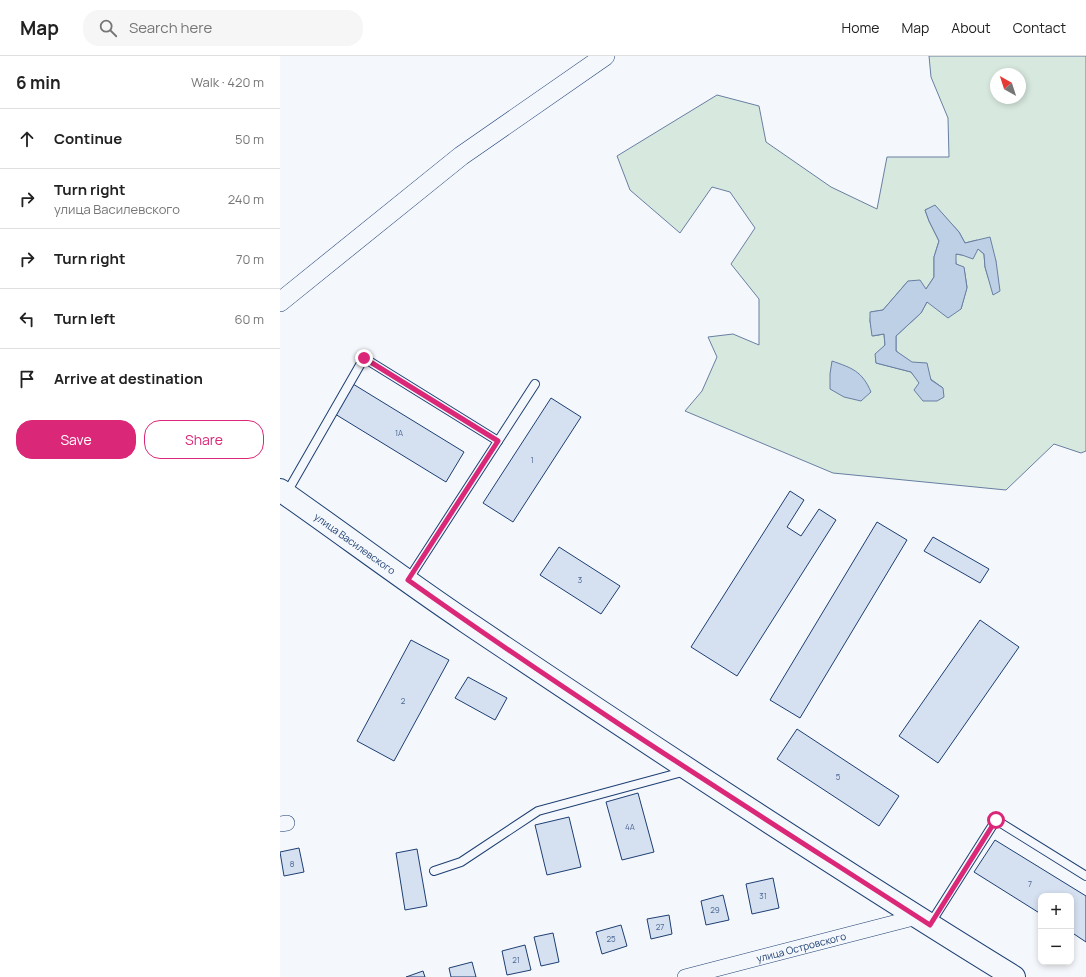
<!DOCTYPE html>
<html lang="en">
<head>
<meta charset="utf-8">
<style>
  body { margin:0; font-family:Manrope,sans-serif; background:#f6f6f6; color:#222 }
  .controls { position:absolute; right:12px; bottom:12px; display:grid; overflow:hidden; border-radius:8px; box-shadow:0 2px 6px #0003 }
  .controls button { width:36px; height:36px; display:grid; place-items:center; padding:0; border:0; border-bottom:1px solid #e0e0e0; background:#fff; color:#222; font:20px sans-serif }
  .compass { position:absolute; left:710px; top:12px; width:36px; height:36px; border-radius:50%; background:#fff; box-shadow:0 2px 6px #0003; rotate:321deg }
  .stop { position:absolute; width:12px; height:12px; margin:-9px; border:3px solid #db2777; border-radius:50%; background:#fff }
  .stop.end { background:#db2777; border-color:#fff; box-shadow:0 1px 4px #0008 }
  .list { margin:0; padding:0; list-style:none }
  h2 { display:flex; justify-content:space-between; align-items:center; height:52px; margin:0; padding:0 16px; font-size:17px }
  h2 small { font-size:13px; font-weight:400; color:#767676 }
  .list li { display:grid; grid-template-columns:26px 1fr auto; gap:12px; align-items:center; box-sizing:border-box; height:60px; padding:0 16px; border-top:1px solid #e0e0e0 }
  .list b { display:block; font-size:15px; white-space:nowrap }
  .list p { margin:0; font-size:13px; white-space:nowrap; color:#767676 }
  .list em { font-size:13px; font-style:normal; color:#767676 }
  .actions { display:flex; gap:8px; padding:12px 16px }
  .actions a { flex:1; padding:9px 0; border:1px solid #db2777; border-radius:16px; text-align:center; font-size:14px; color:#db2777 }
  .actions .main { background:#db2777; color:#fff }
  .icon { flex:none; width:22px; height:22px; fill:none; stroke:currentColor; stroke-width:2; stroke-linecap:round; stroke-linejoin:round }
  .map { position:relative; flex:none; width:806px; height:921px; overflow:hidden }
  header { display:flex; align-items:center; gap:24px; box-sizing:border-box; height:56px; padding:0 20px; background:#fff; border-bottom:1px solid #e0e0e0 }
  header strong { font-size:19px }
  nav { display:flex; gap:22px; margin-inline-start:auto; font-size:14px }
  .search { width:280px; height:36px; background:#f6f6f6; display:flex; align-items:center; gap:10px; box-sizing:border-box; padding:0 14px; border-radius:16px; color:#767676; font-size:15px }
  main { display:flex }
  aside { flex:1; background:#fff }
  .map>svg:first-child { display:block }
</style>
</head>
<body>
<header>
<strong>Map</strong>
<div class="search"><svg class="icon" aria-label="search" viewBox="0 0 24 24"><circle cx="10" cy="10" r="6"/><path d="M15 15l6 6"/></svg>Search here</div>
<nav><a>Home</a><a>Map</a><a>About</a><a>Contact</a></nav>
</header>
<main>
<aside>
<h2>6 min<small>Walk · 420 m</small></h2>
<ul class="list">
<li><svg class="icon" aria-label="ahead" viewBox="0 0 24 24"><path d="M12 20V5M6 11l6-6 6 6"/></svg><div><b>Continue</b></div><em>50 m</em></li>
<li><svg class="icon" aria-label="right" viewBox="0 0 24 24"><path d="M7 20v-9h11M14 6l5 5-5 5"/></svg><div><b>Turn right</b><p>улица Василевского</p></div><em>240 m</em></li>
<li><svg class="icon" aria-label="right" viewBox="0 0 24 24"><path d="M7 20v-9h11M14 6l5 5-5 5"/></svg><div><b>Turn right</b></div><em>70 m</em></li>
<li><svg class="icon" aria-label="left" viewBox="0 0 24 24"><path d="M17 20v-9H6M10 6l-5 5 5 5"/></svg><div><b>Turn left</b></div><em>60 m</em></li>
<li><svg class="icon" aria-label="arrive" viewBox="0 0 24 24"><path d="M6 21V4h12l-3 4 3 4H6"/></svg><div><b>Arrive at destination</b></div></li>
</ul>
<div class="actions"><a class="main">Save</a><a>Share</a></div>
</aside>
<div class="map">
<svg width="806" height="921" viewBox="0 0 806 921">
  <rect width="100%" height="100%" fill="#f4f7fb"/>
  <path fill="#d7e8df" stroke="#687fa3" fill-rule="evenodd" d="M649,0h157v395l-5,2 -27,-9 -48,46 -173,-17 -148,-62 17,-20 15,-34 -9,-20 25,-3 26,11v-46l-28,-35 24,-36 -25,-36 -18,-5 -32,46 -50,-43 -13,-34 100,-61 42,11 7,36 65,45 46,22 10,-52h62l-1,-39 -17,-41zM716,18h24v24h-24zM655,150l24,26 6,11 12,-3 19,21 -7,19 -4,-13 -1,-13 -6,-5 -16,6 -7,-1 1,10 8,4 3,19 -6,22 -34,-7 -6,11 -25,23v15c17,12 30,26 47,37l-23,-5 -9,-11 -35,-9v-9l9,-9 -1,-11 -11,2 -3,-15 1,-9 12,-2 25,-29 18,8 8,-12v-20l5,-16 -10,-20 -4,-11z"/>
  <g fill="#bed0e5" stroke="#687fa3">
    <polygon points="655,149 679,176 685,187 710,181 716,205 720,235 713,239 705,211 704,198 698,193 693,203 682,199 676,198 676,208 684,211 687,232 681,253 668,262 647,246 641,257 616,280 616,295 632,306 647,307 651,324 663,332 664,341 657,345 643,345 634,334 639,327 631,316 596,307 595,298 605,289 604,278 592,280 590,265 590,256 603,254 628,225 640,224 646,233 654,221 654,201 659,185 649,165 645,154"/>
    <path d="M552,305c20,7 30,10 39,31l-10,9 -17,-4 -14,-8v-15z"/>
  </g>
  <g fill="#d5e0f0" stroke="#1d3f73">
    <polygon points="73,328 184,396 166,426 55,358"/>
    <polygon points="271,342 301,361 233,466 203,447"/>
    <polygon points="510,435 524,444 507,471 521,480 539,453 556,464 457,620 411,591"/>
    <polygon points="597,466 627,484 520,662 490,644"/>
    <polygon points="653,481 709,513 700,527 644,495"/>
    <polygon points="279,491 340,530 321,558 260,519"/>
    <polygon points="700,564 739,591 658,707 619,680"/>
    <polygon points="131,584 169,604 114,705 77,685"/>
    <polygon points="188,621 227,642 215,664 175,642"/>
    <polygon points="517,673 619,740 599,770 497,703"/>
    <polygon points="358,737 374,796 342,804 326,746"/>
    <polygon points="289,761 301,811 267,819 255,769"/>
    <polygon points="715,784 806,840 806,886 791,876 791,840 761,840 761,858 694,816"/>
    <polygon points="19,792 24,816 4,820 0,796"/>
    <polygon points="137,793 147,850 125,854 116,797"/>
    <polygon points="493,822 499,852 472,858 466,828"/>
    <polygon points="443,839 449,864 426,869 421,845"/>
    <polygon points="389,859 392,878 371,883 367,863"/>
    <polygon points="341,869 347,890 322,898 316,876"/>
    <polygon points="273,877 279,906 261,910 254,881"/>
    <polygon points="245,889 251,914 227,919 222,895"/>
    <polygon points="192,906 196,921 171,921 169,912"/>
    <polygon points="143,915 145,921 126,921"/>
  </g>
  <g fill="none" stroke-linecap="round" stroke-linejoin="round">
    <defs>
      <g id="service">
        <polyline points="6,438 84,302 218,385"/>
        <polyline points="128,524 255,328"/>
        <polyline points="154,815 181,806 258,755 406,715"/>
        <polyline points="650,868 716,764 806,820"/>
      </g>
      <g id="minor">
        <polyline points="0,768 7,767"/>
        <path id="s1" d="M405,921l232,-60"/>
      </g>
      <polyline id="tertiary" points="0,246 181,100 325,0"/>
      <g id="secondary">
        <path id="s2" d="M0,434c63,44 124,90 188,133 180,121 361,240 546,354"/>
      </g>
    </defs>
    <use href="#service" stroke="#1d3f73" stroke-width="10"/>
    <use href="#minor" stroke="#1d3f73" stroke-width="16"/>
    <use href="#tertiary" stroke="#1d3f73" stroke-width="20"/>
    <use href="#secondary" stroke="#1d3f73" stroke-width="24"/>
    <use href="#service" stroke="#f4f7fb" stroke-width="8"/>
    <use href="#minor" stroke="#f4f7fb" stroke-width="15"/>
    <use href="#tertiary" stroke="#f4f7fb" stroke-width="19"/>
    <use href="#secondary" stroke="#f4f7fb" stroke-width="22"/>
  </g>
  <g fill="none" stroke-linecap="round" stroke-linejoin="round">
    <path stroke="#db2777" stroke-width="5" d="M84,302l134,83 -90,139c170,121 347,232 522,345l66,-105"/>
  </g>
  <g text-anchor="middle" stroke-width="3" stroke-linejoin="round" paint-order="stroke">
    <g font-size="8" fill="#4b6792">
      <text x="119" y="380">1А</text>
      <text x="252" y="407">1</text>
      <text x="300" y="527">3</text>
      <text x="123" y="648">2</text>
      <text x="558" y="724">5</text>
      <text x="350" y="774">4А</text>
      <text x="12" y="811">8</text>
      <text x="750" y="831">7</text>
      <text x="483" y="843">31</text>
      <text x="435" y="857">29</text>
      <text x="380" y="874">27</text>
      <text x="331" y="886">25</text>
      <text x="236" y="907">21</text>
    </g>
    <g font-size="10" fill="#1d3f73" stroke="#f4f7fb">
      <text dy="4" stroke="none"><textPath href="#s2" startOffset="92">улица Василевского</textPath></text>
      <text dy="4" stroke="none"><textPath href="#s1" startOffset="120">улица Островского</textPath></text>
    </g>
  </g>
</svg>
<div class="controls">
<button>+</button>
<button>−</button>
</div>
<svg class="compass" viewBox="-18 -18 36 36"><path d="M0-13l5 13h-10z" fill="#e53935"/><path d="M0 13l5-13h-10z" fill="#767676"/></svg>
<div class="stop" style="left:716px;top:764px"></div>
<div class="stop end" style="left:84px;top:302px"></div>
</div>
</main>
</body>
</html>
